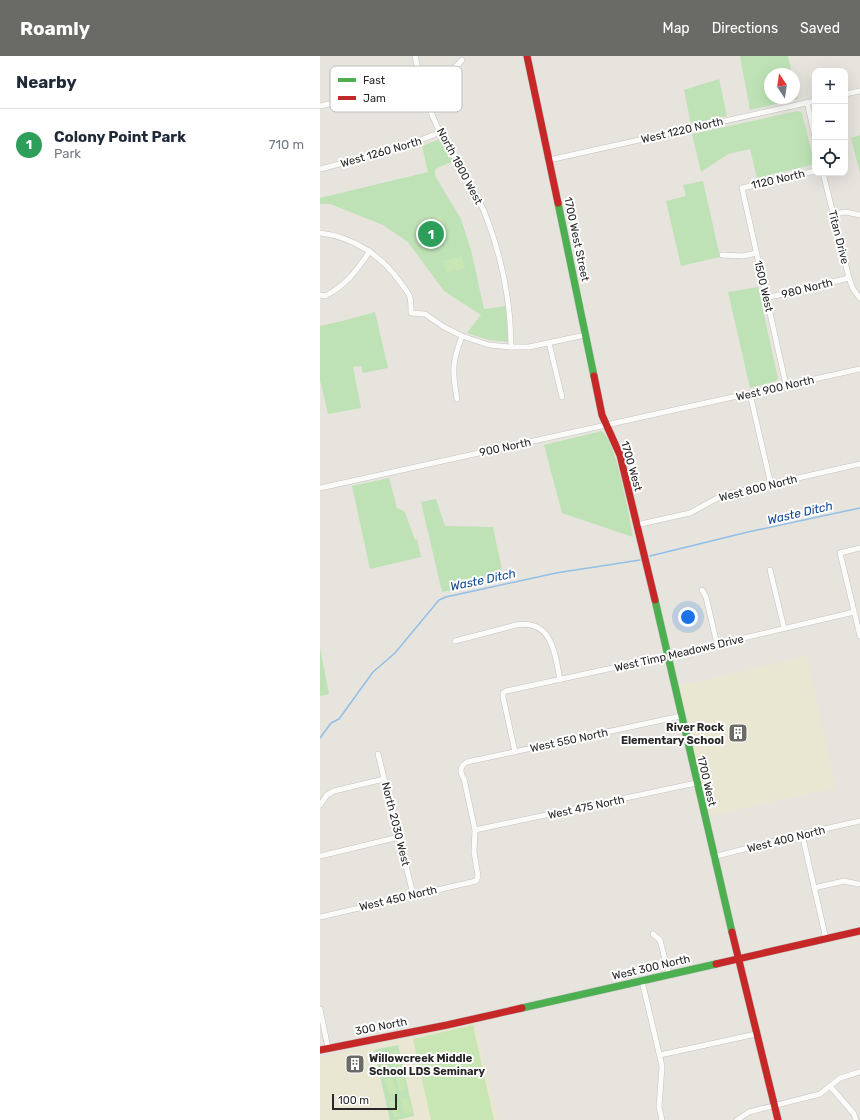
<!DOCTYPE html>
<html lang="en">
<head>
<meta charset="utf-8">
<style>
  body { margin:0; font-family:Rubik,sans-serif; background:#f2f2f3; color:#1f2937 }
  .controls { position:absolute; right:12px; top:12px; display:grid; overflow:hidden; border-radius:8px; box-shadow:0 4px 16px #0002 }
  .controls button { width:36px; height:36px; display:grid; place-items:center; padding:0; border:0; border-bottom:1px solid #e0e1e3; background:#fff; color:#1f2937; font:20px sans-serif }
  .compass { position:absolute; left:444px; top:12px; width:36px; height:36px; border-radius:50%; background:#fff; box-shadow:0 4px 16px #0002; rotate:347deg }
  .scale { position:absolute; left:12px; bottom:10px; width:65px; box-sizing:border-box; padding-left:4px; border:2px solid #282828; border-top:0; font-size:11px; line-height:14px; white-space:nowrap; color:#282828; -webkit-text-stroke:3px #fff; paint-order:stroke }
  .you { position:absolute; left:368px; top:561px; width:14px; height:14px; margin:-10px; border:3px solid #fff; border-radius:50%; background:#1a73e8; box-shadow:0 0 0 6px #1a73e833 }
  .badge { display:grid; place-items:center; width:26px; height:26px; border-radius:50%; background:#6a6a67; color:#fff; font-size:13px; font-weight:700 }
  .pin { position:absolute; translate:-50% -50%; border:2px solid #fff; box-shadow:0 1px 4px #0006 }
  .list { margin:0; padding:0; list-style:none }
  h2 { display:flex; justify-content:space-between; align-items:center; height:52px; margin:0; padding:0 16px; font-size:17px }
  h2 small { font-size:13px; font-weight:400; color:#747a83 }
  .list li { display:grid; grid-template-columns:26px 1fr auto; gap:12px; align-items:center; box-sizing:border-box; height:72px; padding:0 16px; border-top:1px solid #e0e1e3 }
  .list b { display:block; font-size:15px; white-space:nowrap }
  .list p { margin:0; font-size:13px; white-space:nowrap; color:#747a83 }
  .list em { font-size:13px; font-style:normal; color:#747a83 }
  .icon { flex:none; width:22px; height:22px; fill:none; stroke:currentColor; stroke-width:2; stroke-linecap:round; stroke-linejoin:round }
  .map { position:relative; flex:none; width:540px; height:1064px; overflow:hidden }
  header { display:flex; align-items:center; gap:24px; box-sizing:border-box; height:56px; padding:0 20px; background:#6a6a67; color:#fff }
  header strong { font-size:19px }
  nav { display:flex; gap:22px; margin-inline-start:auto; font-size:14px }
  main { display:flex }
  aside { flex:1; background:#fff }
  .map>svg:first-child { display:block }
</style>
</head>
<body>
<header>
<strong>Roamly</strong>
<nav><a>Map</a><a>Directions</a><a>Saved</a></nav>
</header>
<main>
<aside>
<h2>Nearby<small></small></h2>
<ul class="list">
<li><span class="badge" style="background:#2e9e5b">1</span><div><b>Colony Point Park</b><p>Park</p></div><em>710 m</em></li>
</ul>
</aside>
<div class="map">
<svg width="540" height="1064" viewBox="0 0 540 1064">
  <rect width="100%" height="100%" fill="#e6e4dd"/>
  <g fill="#e9e6d2">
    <polygon points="487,600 516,732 389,760 359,630"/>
    <polygon points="156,967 178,1064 0,1064 0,1001"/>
  </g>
  <g fill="#bee2b6">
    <polygon points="420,0 468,0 472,18 450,18 450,42 474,42 474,28 478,43 430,54"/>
    <polygon points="399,23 407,60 371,68 364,34"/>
    <polygon points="478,55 482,57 494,106 492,109 437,122 430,93 408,98 381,116 372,78"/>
    <polygon points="540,79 540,117 531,82"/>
    <polygon points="120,83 134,105 115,113 115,120 141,163 151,194 164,253 186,250 188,286 169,284 147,277 161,259 124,235 88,186 63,169 10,148 0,148 0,142 108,116 102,90"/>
    <polygon points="383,125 400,201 361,210 346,145 366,140 363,129"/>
    <polygon points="438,231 458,323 456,325 430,332 408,236"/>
    <polygon points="55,256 68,312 43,317 41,310 33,311 41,352 8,358 0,324 0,270 22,265"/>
    <path d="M282,375c15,12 27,85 31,106l-71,-24 -18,-68z"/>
    <polygon points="69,422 77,452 85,456 95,484 97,484 101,501 50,513 32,430"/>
    <polygon points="116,443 125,470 173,471 184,524 122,536 101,446"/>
    <polygon points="0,592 9,638 0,640"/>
    <polygon points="78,989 94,1060 77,1064 70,1064 54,994"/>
  </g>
  <g fill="#c8e6b4">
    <polygon points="121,160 127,179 113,184 106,165"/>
    <polygon points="142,200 145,212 126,217 123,205"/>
    <polygon points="153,969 174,1064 111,1064 93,983"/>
    <polygon points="77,994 81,1010 74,1011 70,996"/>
    <polygon points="66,997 69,1012 62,1014 59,999"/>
    <polygon points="83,1019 86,1034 79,1036 76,1020"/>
    <polygon points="72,1022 76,1037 69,1038 65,1023"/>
    <polygon points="88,1042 92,1057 85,1059 81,1043"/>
    <polygon points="77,1045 80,1060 74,1062 70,1046"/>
  </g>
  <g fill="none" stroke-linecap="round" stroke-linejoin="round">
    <g stroke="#92bee7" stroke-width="1.5">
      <polyline points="330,500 428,476 540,452"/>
      <polyline points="0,682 11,667 19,663 53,616 75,597 119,544 126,541 236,517 320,504"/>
    </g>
    <defs>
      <g id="street">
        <path d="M95,0c6,26 13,54 26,78 14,26 31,50 43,77 17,42 27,91 27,136"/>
        <path d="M100,21c15,-4 33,-4 42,-17"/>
        <polyline points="525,38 540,35"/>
        <polyline points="487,46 495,81"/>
        <polyline points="0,50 34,42"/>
        <polyline points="229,104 495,45"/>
        <polyline points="0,113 77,93 121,76"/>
        <polyline points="503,117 529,222 533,233 540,242"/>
        <polyline points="513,158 526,156 540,159"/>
        <path d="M0,177c33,4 61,22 80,49 3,4 8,10 10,15 1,5 1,11 1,16l14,1 19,13 18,9 27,9 22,2h18l56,-12"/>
        <polyline points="402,199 423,200 436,197"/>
        <path d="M0,239l5,1c22,-11 31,-25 45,-45"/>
        <polyline points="446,242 529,222"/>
        <polyline points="229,287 242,341"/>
        <polyline points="466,329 422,132 495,115"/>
        <polyline points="430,338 451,429"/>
        <path d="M137,343c-5,-29 -5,-36 5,-63"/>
        <polyline points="0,432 540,313"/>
        <polyline points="316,469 370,457 403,439 540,408"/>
        <polyline points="540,492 520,497 540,580"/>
        <polyline points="450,514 464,572"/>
        <polyline points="382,534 386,541 397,588"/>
        <path d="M135,585l61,-16c36,-6 39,28 44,55"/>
        <polyline points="195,696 183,641 183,637 186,635 348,600 534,556"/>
        <polyline points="58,698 93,838"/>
        <polyline points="0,749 7,739 14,735 64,723"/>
        <polyline points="155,774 376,727"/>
        <polyline points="482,778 506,883"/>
        <polyline points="0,800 79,781"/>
        <polyline points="393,801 482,778 540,765"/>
        <polyline points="494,832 524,825 538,828"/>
        <path d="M0,861l156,-36 2,-5 -4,-24 1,-22 -11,-51c-4,-7 -5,-12 3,-17l214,-46"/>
        <polyline points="333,878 340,884 349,919"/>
        <polyline points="322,925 342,1010 339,1051 342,1064"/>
        <polyline points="0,953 8,992"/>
        <polyline points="340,999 436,978"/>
        <polyline points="510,1030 534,1058 536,1064"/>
        <polyline points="417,1064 429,1056 500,1038 520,1022 540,1016"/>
      </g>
      <g id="fast">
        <polyline points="238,147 274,320"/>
        <polyline points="335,544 412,876"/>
        <polyline points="202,952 396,908"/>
      </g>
      <g id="jam">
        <polyline points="207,0 238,147"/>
        <polyline points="274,320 282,359 300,399 335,544"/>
        <polyline points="412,876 458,1064"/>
        <polyline points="396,908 540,875"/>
        <polyline points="0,994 127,969 202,952"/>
      </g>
    </defs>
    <use href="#street" stroke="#c4c3c3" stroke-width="6"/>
    <use href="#fast" stroke="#c4c3c3" stroke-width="8"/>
    <use href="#jam" stroke="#c4c3c3" stroke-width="8"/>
    <use href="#street" stroke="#fbfbfa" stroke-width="5"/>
    <use href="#fast" stroke="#4caf50" stroke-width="7"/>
    <use href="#jam" stroke="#c62828" stroke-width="7"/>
  </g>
  <defs>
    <symbol id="building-square" viewBox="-11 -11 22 22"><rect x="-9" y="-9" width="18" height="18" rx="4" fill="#6a6a67" stroke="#fff"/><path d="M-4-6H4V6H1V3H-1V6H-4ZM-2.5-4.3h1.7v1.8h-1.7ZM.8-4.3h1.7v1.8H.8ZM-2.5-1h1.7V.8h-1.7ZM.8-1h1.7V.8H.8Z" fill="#fff"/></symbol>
  </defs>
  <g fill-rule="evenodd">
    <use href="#building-square" x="407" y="666" width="22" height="22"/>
    <use href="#building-square" x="24" y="997" width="22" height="22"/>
  </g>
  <g text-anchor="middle" stroke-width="4" stroke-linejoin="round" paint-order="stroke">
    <g font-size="11" fill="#282828" stroke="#fff">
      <text transform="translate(362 74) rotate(-13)" y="4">West 1220 North</text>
      <text transform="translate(61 96) rotate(-16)" y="4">West 1260 North</text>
      <text transform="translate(140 110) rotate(62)" y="4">North 1800 West</text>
      <text transform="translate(458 123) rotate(-13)" y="4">1120 North</text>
      <text transform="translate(519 181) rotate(76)" y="4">Titan Drive</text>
      <text transform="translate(257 183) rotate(78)" y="4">1700 West Street</text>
      <text transform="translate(444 230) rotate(77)" y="4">1500 West</text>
      <text transform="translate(487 232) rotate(-14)" y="4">980 North</text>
      <text transform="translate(455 332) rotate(-13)" y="4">West 900 North</text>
      <text transform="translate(185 391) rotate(-12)" y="4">900 North</text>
      <text transform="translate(312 410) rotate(74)" y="4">1700 West</text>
      <text transform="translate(438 432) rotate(-14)" y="4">West 800 North</text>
      <text transform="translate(359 597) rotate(-13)" y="4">West Timp Meadows Drive</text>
      <text transform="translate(249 684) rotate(-12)" y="4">West 550 North</text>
      <text transform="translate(387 725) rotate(77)" y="4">1700 West</text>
      <text transform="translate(266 751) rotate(-12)" y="4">West 475 North</text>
      <text transform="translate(76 768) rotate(76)" y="4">North 2030 West</text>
      <text transform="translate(466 783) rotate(-14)" y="4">West 400 North</text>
      <text transform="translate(78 842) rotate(-13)" y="4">West 450 North</text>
      <text transform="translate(331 911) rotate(-13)" y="4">West 300 North</text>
      <text transform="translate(61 970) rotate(-11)" y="4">300 North</text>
    </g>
    <g font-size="11" font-weight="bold" fill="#282828" stroke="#fff" text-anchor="end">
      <text x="404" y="675">River Rock<tspan x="404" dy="13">Elementary School</tspan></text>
      <text x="49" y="1006" text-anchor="start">Willowcreek Middle<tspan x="49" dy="13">School LDS Seminary</tspan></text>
    </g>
    <g font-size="12" font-style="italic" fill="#104893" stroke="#fff">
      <text transform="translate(480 457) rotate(-13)" y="4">Waste Ditch</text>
      <text transform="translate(163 524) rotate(-12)" y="4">Waste Ditch</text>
    </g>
  </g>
  <rect x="10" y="10" width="132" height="46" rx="6" fill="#fff" stroke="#bebebe" stroke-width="1"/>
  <rect x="18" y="22" width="18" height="4" fill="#4caf50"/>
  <rect x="18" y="40" width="18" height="4" fill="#c62828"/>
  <g font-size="11" fill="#282828">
    <text x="43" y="28">Fast</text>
    <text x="43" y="46">Jam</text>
  </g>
</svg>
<div class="controls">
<button>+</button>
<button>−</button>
<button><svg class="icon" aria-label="locate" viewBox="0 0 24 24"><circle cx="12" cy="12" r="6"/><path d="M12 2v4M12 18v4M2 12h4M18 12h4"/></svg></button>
</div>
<svg class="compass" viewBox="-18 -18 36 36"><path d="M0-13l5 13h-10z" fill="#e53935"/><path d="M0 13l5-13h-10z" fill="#747a83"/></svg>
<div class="scale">100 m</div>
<div class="you"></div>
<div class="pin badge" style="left:111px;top:178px;background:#2e9e5b">1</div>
</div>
</main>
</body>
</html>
